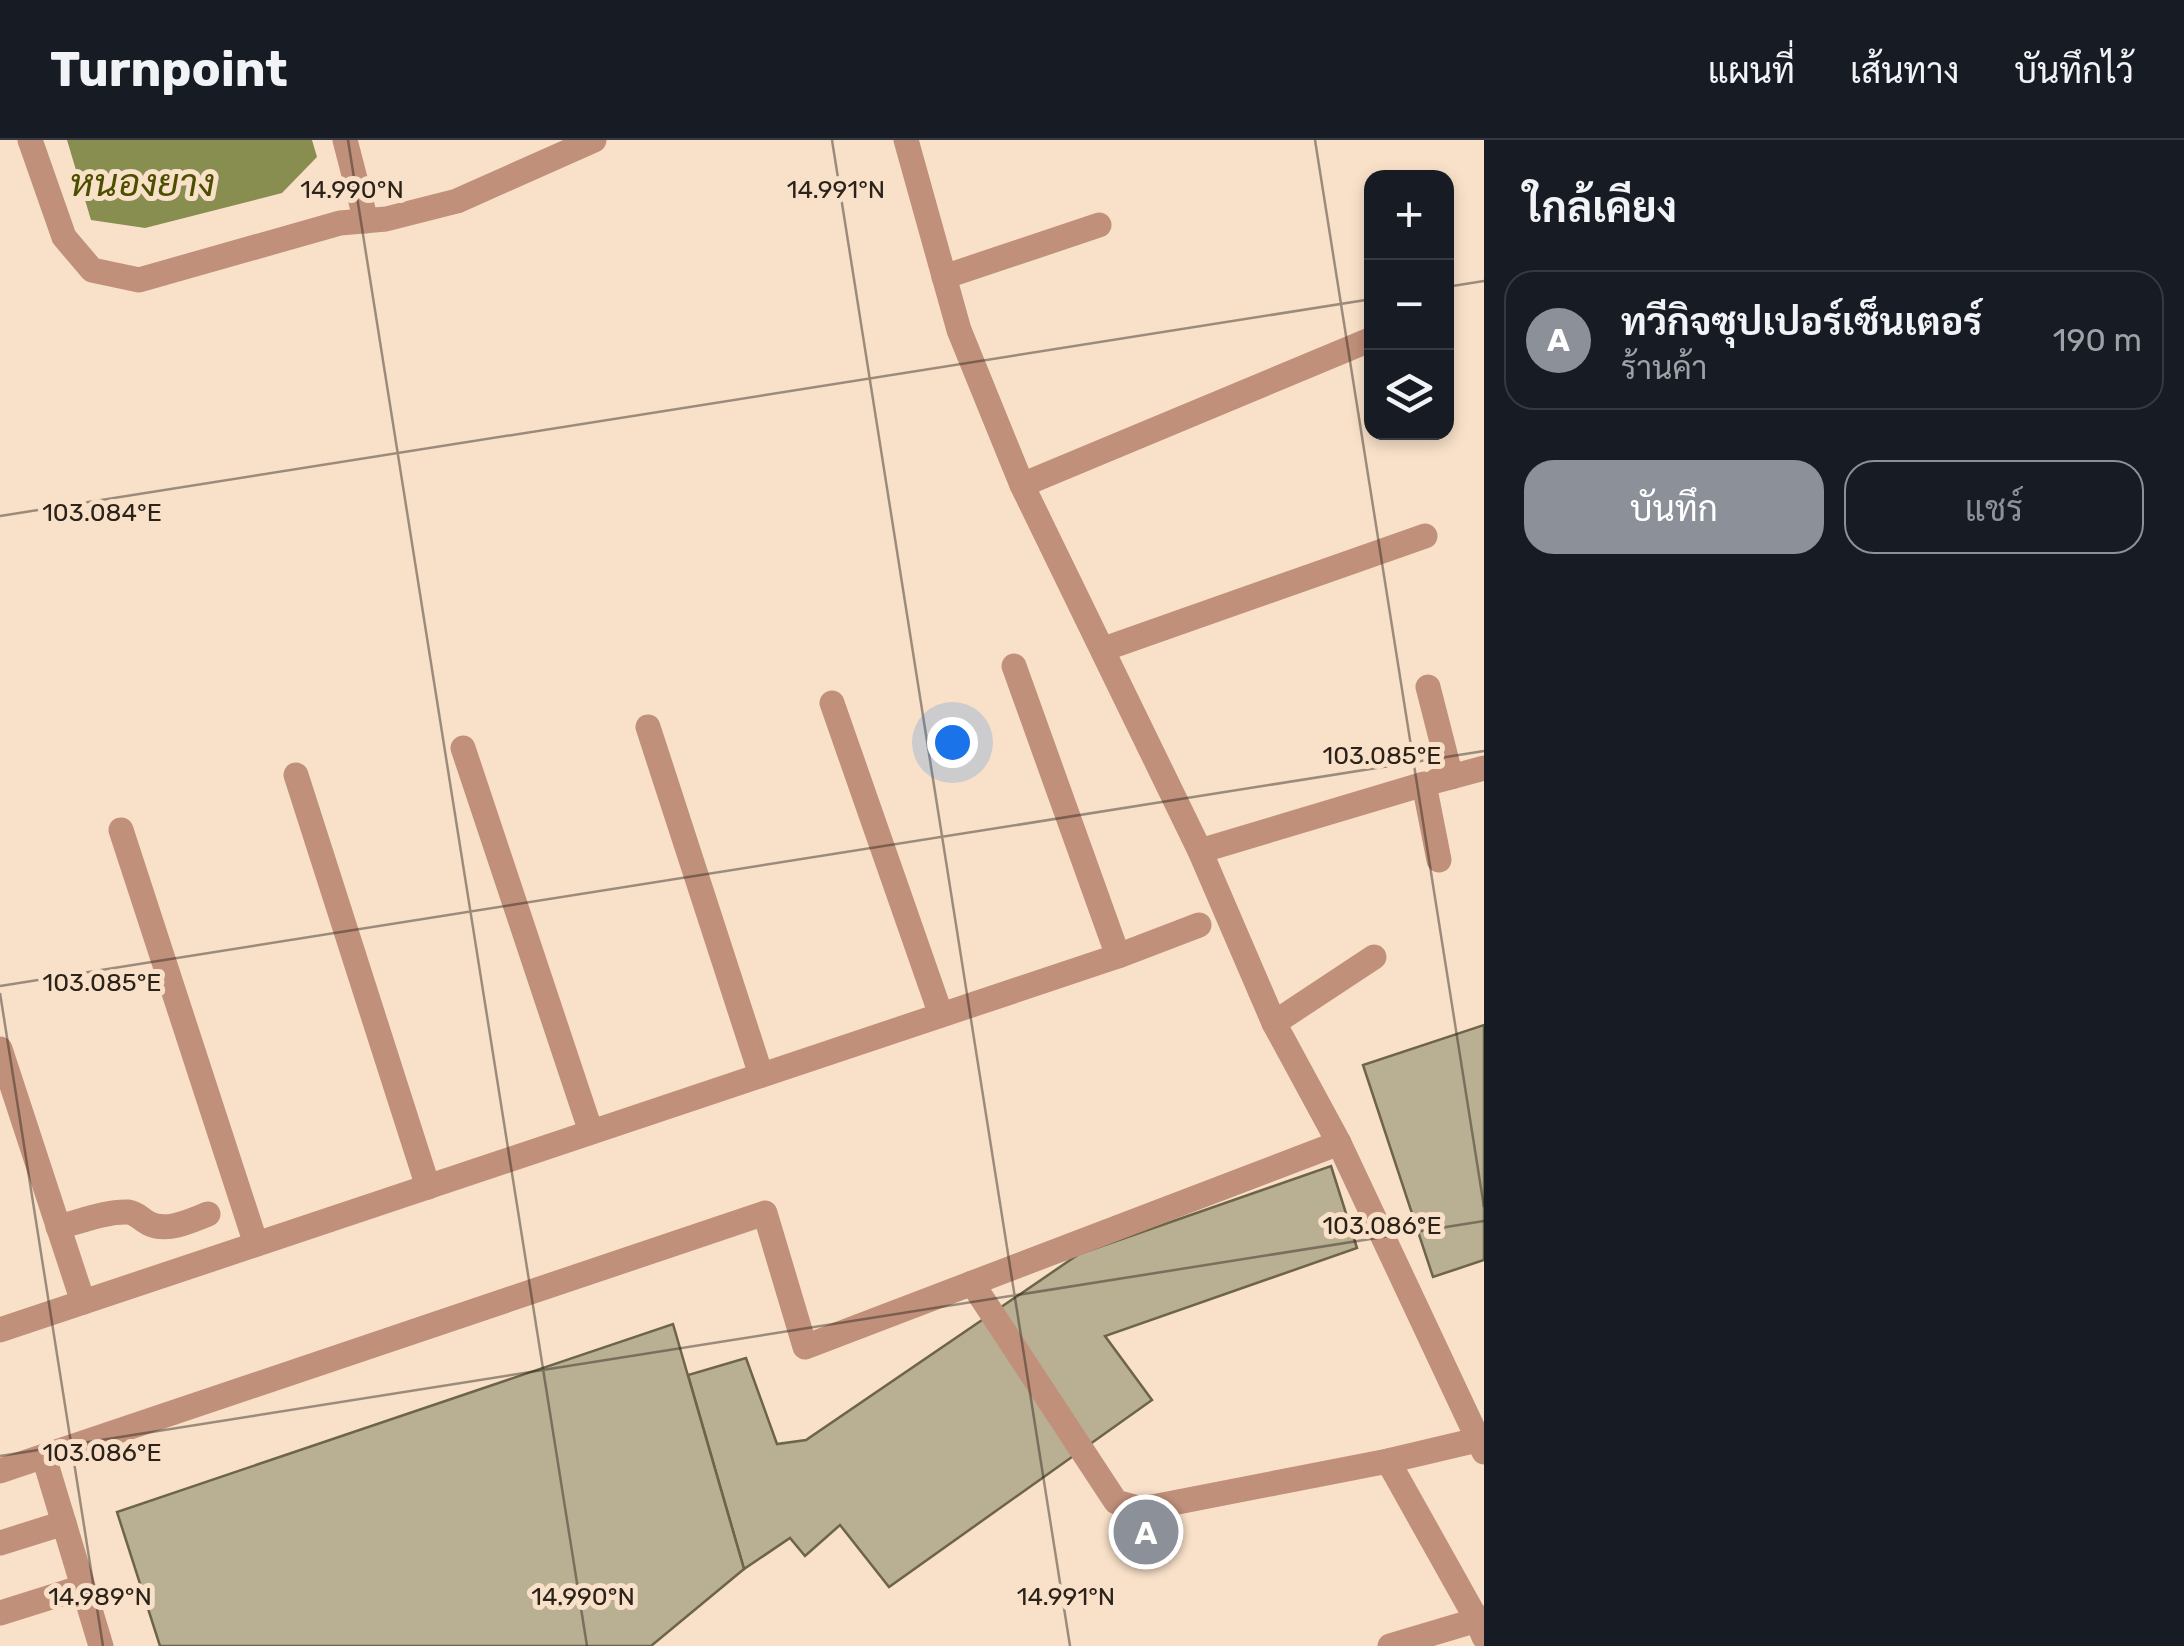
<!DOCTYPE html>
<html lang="th">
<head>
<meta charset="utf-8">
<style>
  body { margin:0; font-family:Rubik,Sarabun,sans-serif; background:#242831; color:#f1f3f6 }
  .controls { position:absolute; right:30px; top:30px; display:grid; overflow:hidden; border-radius:20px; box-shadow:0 5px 15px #0003 }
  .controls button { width:90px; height:90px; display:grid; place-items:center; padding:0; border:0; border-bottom:2px solid #363941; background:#171b24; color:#f1f3f6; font:50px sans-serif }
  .you { position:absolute; left:952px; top:602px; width:35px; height:35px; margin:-25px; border:8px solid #fff; border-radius:50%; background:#1a73e8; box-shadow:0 0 0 15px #1a73e833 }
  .badge { display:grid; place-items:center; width:65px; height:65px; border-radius:50%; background:#8c9099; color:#fff; font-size:32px; font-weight:700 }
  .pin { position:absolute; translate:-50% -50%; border:5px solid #fff; box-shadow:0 2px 10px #0006 }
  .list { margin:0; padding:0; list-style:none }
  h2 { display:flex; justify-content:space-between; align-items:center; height:130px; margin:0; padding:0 40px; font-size:42px }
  h2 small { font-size:32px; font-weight:400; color:#9ea1a6 }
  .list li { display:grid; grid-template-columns:65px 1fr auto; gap:30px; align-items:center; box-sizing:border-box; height:140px; margin:0 20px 20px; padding:0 20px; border:2px solid #363941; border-radius:30px }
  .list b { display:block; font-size:38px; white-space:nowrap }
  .list p { margin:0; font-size:32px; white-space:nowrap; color:#9ea1a6 }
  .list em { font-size:32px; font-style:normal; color:#9ea1a6 }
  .actions { display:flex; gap:20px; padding:30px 40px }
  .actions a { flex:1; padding:22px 0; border:2px solid #8c9099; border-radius:30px; text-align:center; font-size:35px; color:#8c9099 }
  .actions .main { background:#8c9099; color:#fff }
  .icon { flex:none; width:55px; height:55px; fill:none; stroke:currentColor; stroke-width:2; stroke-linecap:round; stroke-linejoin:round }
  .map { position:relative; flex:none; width:1484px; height:1506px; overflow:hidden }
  header { display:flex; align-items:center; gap:60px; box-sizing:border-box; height:140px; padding:0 50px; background:#171b24; border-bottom:2px solid #363941 }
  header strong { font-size:48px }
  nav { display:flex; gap:55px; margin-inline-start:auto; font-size:35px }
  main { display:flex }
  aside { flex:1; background:#171b24 }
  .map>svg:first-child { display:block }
</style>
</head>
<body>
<header>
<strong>Turnpoint</strong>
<nav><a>แผนที่</a><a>เส้นทาง</a><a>บันทึกไว้</a></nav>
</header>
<main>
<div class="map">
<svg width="1484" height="1506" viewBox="0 0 1484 1506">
  <rect width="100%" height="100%" fill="#f9e1c9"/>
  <polygon fill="#888e4f" points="67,0 312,0 317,17 282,53 145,88 91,80"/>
  <g fill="#b9af92" stroke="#6d6449" stroke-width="2.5">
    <polygon points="1484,885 1484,1120 1433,1137 1363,925"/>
    <polygon points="1331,1026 1357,1108 1105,1196 1152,1260 889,1447 840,1385 805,1416 790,1398 744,1429 688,1235 746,1218 777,1304 806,1300 1079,1114"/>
    <polygon points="673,1184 744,1429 651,1506 160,1506 117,1372"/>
  </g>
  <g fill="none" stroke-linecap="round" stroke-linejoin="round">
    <g stroke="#c0907a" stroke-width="25">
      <polyline points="30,0 64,97 92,130 139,140 340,83 386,79 457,61 594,0"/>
      <polyline points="345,0 366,81"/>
      <polyline points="906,0 959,190 1022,345 1200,711 1274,883 1339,1003 1484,1312"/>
      <polyline points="944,137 1099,85"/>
      <polyline points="1022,345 1372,199"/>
      <polyline points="1104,509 1425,396"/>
      <polyline points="1014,526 1118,816"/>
      <polyline points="1428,547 1451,637"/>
      <polyline points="832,563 941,875"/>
      <polyline points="648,587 761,935"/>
      <polyline points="463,608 591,992"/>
      <polyline points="296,635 428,1047"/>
      <polyline points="1436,641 1484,628"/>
      <polyline points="121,690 256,1104"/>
      <polyline points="1200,711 1424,644 1439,720"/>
      <polyline points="1274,883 1374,817"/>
      <polyline points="0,909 83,1162"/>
      <path d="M58,1087c21,-5 48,-16 70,-15 9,1 12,7 20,11 18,10 42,-2 60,-9"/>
      <polyline points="972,1143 1116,1362 1142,1369 1388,1321 1477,1300"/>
      <polyline points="0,1190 1118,816 1199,785"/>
      <polyline points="44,1317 101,1506"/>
      <polyline points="1388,1321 1477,1480 1484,1497"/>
      <polyline points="0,1331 765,1073 805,1207 1339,1003"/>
      <polyline points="0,1403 64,1383"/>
      <polyline points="0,1473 83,1447"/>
      <polyline points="1390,1506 1484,1478"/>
    </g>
  </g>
  <path fill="none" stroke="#2b231a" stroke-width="2.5" stroke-opacity="0.45" d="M348,0l239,1506M832,0l238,1506M1315,0l169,1067M1446,147l38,-6M0,376l1372,-217M0,846l1484,-235M0,853l103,653M0,1316l1484,-235"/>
  <g text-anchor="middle" stroke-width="10" stroke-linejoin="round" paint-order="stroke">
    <g font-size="38" font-style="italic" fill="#4b4f00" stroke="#f9e1c9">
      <text x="142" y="56">หนองยาง</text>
    </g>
  </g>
  <g font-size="25" text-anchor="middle" fill="#2b231a" stroke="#f9e1c9" stroke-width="10" stroke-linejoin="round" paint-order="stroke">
    <text x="352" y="58">14.990°N</text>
    <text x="836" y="58">14.991°N</text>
    <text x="102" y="381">103.084°E</text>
    <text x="1382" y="624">103.085°E</text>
    <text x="102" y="851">103.085°E</text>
    <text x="1382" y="1094">103.086°E</text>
    <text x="102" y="1321">103.086°E</text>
    <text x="100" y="1465">14.989°N</text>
    <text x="583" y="1465">14.990°N</text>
    <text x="1066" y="1465">14.991°N</text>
  </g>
</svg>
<div class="controls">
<button>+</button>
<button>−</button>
<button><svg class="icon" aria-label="layers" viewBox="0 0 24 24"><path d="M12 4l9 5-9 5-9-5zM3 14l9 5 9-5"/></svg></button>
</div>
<div class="you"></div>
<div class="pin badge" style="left:1146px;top:1392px">A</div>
</div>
<aside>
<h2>ใกล้เคียง<small></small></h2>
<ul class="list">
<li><span class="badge">A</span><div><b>ทวีกิจซุปเปอร์เซ็นเตอร์</b><p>ร้านค้า</p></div><em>190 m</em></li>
</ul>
<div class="actions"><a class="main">บันทึก</a><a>แชร์</a></div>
</aside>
</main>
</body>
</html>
